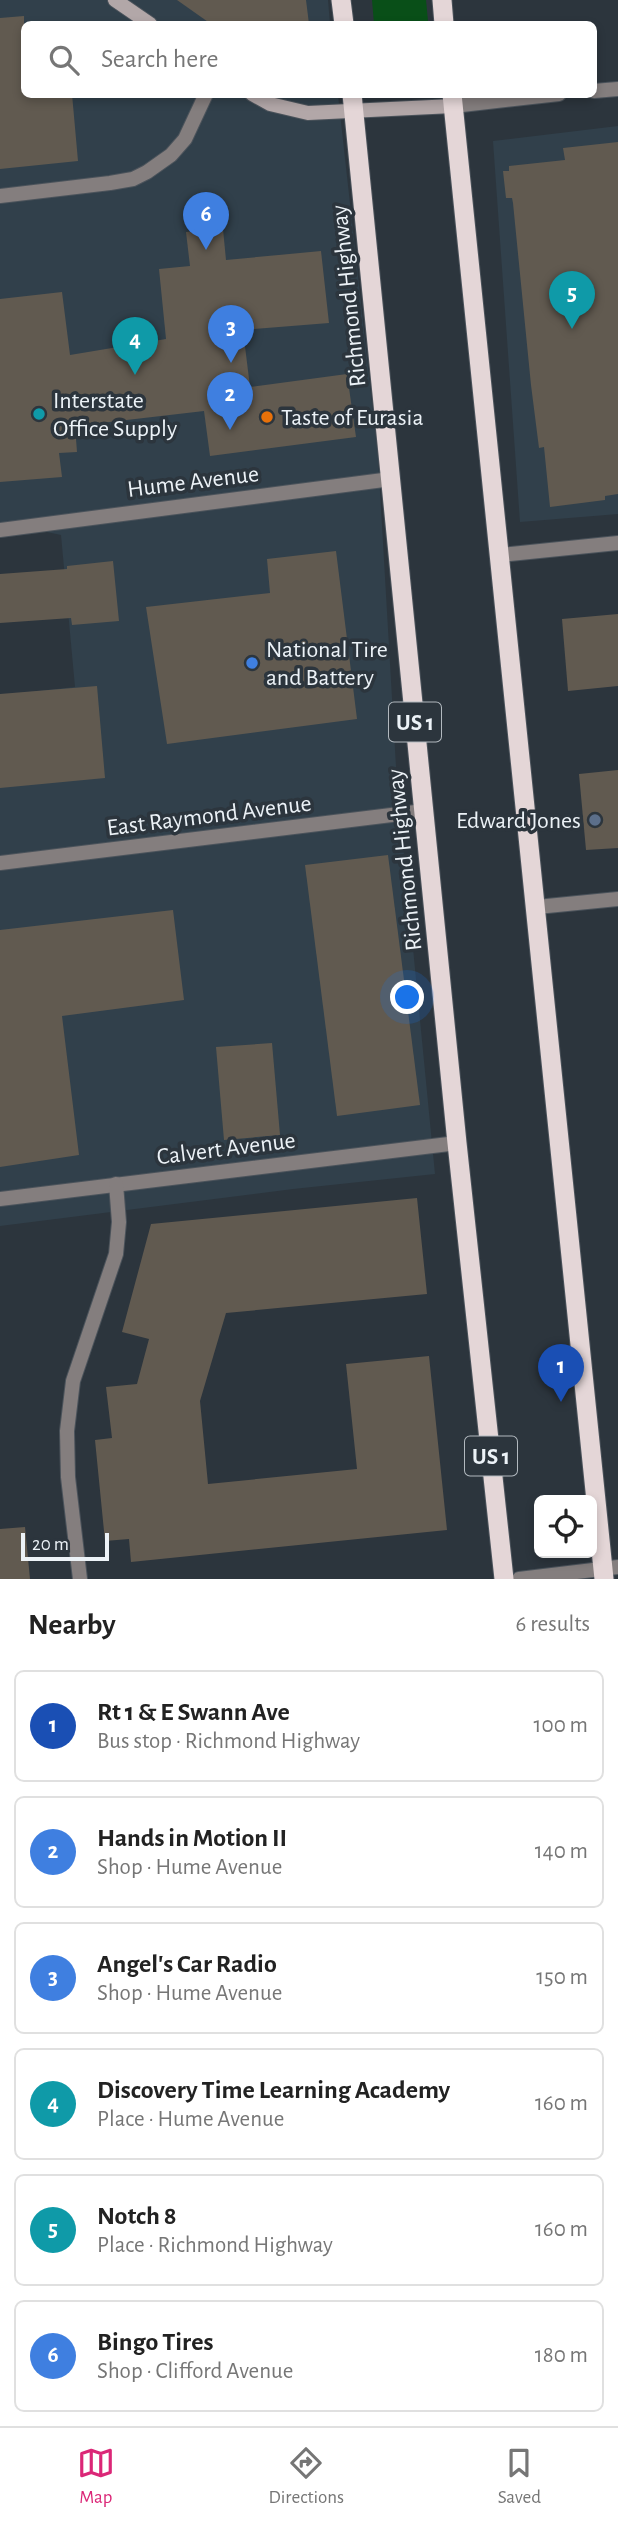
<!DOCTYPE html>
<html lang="en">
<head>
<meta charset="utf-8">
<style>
  body { margin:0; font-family:"Alegreya Sans",sans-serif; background:#f6f6f6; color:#222 }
  .controls { position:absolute; right:21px; bottom:21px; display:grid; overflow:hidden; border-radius:10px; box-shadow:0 4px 10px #0003 }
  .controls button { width:63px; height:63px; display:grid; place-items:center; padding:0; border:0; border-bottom:2px solid #e0e0e0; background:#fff; color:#222; font:35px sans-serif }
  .scale { position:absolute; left:21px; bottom:18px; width:88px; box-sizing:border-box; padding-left:7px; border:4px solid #ecf2f7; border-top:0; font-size:19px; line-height:24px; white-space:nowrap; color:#ecf2f7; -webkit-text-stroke:5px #2c353d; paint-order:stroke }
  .you { position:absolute; left:408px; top:998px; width:24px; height:24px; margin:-18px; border:5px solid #fff; border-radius:50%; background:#1a73e8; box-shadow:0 0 0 10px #1a73e833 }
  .badge { display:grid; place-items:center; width:46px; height:46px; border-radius:50%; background:#db2777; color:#fff; font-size:23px; font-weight:700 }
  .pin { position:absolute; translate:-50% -58px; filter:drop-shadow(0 2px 4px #0008) }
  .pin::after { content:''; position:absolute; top:37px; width:24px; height:21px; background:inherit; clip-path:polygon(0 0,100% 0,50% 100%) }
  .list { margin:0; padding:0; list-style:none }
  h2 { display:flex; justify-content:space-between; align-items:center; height:91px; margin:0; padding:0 28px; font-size:30px }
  h2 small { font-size:23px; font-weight:400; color:#767676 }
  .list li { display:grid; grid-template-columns:46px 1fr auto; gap:21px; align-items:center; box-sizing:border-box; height:112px; margin:0 14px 14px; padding:0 14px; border:2px solid #e0e0e0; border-radius:10px }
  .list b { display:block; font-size:26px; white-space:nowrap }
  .list p { margin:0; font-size:23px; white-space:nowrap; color:#767676 }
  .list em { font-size:23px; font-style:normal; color:#767676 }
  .icon { flex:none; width:38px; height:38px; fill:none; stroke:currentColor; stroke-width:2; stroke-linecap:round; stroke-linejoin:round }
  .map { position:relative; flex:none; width:618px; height:1579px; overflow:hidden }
  .search { position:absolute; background:#fff; box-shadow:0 4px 10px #0003; left:21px; right:21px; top:21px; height:77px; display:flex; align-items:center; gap:18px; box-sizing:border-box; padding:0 24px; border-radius:10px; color:#767676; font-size:26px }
  .sheet { height:847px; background:#fff }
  nav { display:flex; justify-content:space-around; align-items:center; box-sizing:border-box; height:98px; border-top:2px solid #e0e0e0; background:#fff; font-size:19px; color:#767676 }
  nav a { display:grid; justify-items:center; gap:4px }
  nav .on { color:#db2777 }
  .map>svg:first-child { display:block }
</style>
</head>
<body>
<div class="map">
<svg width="618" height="1579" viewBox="0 0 618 1579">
  <rect width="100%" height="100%" fill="#2c353d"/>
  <g fill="#31404b">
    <polygon points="0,0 328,0 330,24 24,24 24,94 338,95 378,457 397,784 435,1174 293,1189 0,1226 0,695 75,687 61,535 0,522"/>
    <polygon points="618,126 618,514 520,522 493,141"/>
  </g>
  <polygon fill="#094f18" points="372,0 426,0 428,21 374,24"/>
  <g fill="#615a50">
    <polygon points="177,0 306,0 309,24 211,24"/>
    <polygon points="24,16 24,94 72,94 78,161 0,169 0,18"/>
    <polygon points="618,142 618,494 605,496 605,500 550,507 544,447 539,448 531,385 513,203 512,198 506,198 503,171 509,171 509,166 565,160 563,148"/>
    <polygon points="223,229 226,260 321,251 329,323 243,330 250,387 347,374 356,437 210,456 204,411 75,426 77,452 59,453 62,477 0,482 0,299 62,292 70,355 166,339 159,269 190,266 186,232"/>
    <polygon points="336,551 357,719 167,744 146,607 270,593 267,559"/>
    <polygon points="113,561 119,621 72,625 71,618 0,623 0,574 67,569 67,566"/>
    <polygon points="618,614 618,686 568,691 562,619"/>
    <polygon points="97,686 105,778 0,788 0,694"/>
    <polygon points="618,770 618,848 586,850 579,774"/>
    <polygon points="388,855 420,1105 337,1116 305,865"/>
    <polygon points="173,910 184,1000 62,1016 79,1155 0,1167 0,930"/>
    <polygon points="272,1043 280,1135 224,1140 216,1047"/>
    <polygon points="417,1198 427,1294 226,1313 200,1401 208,1484 357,1469 346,1364 429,1356 447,1530 131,1562 129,1539 105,1541 95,1440 112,1438 106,1387 137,1384 149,1339 122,1332 151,1224"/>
    <polygon points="25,1527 30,1579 0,1579 0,1529"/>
  </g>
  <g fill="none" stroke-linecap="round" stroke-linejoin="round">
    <defs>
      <g id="minor">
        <polyline points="0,196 110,183 133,179 147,172 171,155 185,139 206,94"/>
        <polyline points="0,530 391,479"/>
        <polyline points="501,555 618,543"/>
        <polyline points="0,863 424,811"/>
        <polyline points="537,907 618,899"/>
        <polyline points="0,1199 457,1143"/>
        <polyline points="80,1579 68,1477 67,1431 73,1381 116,1254 119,1222 116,1184"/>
      </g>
      <g id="tertiary">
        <polyline points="594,91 618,89"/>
        <polyline points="453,106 559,94"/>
        <polyline points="519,1579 618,1567"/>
      </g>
      <g id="secondary">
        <polyline points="115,0 150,24"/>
        <polyline points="252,94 270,104 308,113 453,106"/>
      </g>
      <g id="trunk">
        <polyline points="341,0 344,24"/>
        <polyline points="442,0 444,24"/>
        <polyline points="352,94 457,1143 504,1579"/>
        <polyline points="452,94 604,1579"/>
      </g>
    </defs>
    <use href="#minor" stroke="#4b535b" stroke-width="16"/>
    <use href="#tertiary" stroke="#4b535b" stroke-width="16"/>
    <use href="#secondary" stroke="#4b535b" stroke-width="16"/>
    <use href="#trunk" stroke="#4b535b" stroke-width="21"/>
    <use href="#minor" stroke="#847e7e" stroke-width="14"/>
    <use href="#tertiary" stroke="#847e7e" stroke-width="14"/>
    <use href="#secondary" stroke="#b2a7a8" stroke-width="14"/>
    <use href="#trunk" stroke="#e4d6d7" stroke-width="19"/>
  </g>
  <circle fill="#0f9aa8" stroke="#2c353d" stroke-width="2.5" cx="39" cy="414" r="7"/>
  <circle fill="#e8710a" stroke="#2c353d" stroke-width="2.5" cx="267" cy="417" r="7"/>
  <circle fill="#3f7fe0" stroke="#2c353d" stroke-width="2.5" cx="252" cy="663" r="7"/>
  <circle fill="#5c6f8a" stroke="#2c353d" stroke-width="2.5" cx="595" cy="820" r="7"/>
  <g text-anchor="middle" stroke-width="7" stroke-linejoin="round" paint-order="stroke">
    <g fill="#2c353d" stroke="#b2b9bf" stroke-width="2">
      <rect x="389" y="702.5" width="52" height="39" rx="5"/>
      <rect x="465" y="1436.5" width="52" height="39" rx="5"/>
    </g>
    <g font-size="23" font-weight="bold" fill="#ecf2f7">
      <text x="415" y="730">US 1</text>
      <text x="491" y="1464">US 1</text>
    </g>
    <g font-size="24" fill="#ecf2f7" stroke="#2c353d">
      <text transform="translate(348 296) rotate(-96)" y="8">Richmond Highway</text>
      <text transform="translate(193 481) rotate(-7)" y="8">Hume Avenue</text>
      <text transform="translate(209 815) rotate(-7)" y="8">East Raymond Avenue</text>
      <text transform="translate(404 860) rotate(-96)" y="8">Richmond Highway</text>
      <text transform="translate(226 1148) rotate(-7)" y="8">Calvert Avenue</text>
    </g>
    <g font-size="24" fill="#ecf2f7" stroke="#2c353d" text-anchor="start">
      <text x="53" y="408">Interstate<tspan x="53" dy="28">Office Supply</tspan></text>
      <text x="281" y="425">Taste of Eurasia</text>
      <text x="266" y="657">National Tire<tspan x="266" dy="28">and Battery</tspan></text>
      <text x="581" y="828" text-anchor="end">Edward Jones</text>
    </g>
  </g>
</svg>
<div class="controls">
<button><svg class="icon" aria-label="locate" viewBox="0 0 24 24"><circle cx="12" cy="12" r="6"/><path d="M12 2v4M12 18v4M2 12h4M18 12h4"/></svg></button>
</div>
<div class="scale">20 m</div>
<div class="you"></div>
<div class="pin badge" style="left:561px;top:1402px;background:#1a4fb4">1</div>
<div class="pin badge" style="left:230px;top:430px;background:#3f7fe0">2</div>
<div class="pin badge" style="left:231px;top:363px;background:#3f7fe0">3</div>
<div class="pin badge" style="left:135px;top:375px;background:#0f9aa8">4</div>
<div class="pin badge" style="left:572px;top:329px;background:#0f9aa8">5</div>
<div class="pin badge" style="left:206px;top:250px;background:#3f7fe0">6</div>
<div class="search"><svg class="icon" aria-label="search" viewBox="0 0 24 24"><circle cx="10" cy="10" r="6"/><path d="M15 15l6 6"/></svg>Search here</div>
</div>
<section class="sheet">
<h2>Nearby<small>6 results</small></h2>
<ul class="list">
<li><span class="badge" style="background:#1a4fb4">1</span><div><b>Rt 1 &amp; E Swann Ave</b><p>Bus stop · Richmond Highway</p></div><em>100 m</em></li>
<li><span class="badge" style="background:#3f7fe0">2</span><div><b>Hands in Motion II</b><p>Shop · Hume Avenue</p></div><em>140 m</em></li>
<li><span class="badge" style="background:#3f7fe0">3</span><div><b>Angel's Car Radio</b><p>Shop · Hume Avenue</p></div><em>150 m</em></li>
<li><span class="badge" style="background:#0f9aa8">4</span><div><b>Discovery Time Learning Academy</b><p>Place · Hume Avenue</p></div><em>160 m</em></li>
<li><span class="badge" style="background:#0f9aa8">5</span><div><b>Notch 8</b><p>Place · Richmond Highway</p></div><em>160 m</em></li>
<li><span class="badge" style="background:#3f7fe0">6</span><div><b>Bingo Tires</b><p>Shop · Clifford Avenue</p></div><em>180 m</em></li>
</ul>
</section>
<nav>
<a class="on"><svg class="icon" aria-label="map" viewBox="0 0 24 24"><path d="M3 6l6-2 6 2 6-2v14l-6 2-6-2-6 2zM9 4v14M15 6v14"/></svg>Map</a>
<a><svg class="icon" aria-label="directions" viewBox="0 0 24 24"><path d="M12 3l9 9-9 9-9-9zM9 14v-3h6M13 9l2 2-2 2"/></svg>Directions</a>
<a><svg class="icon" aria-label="saved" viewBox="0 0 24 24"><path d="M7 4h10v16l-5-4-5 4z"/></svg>Saved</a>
</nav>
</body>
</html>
